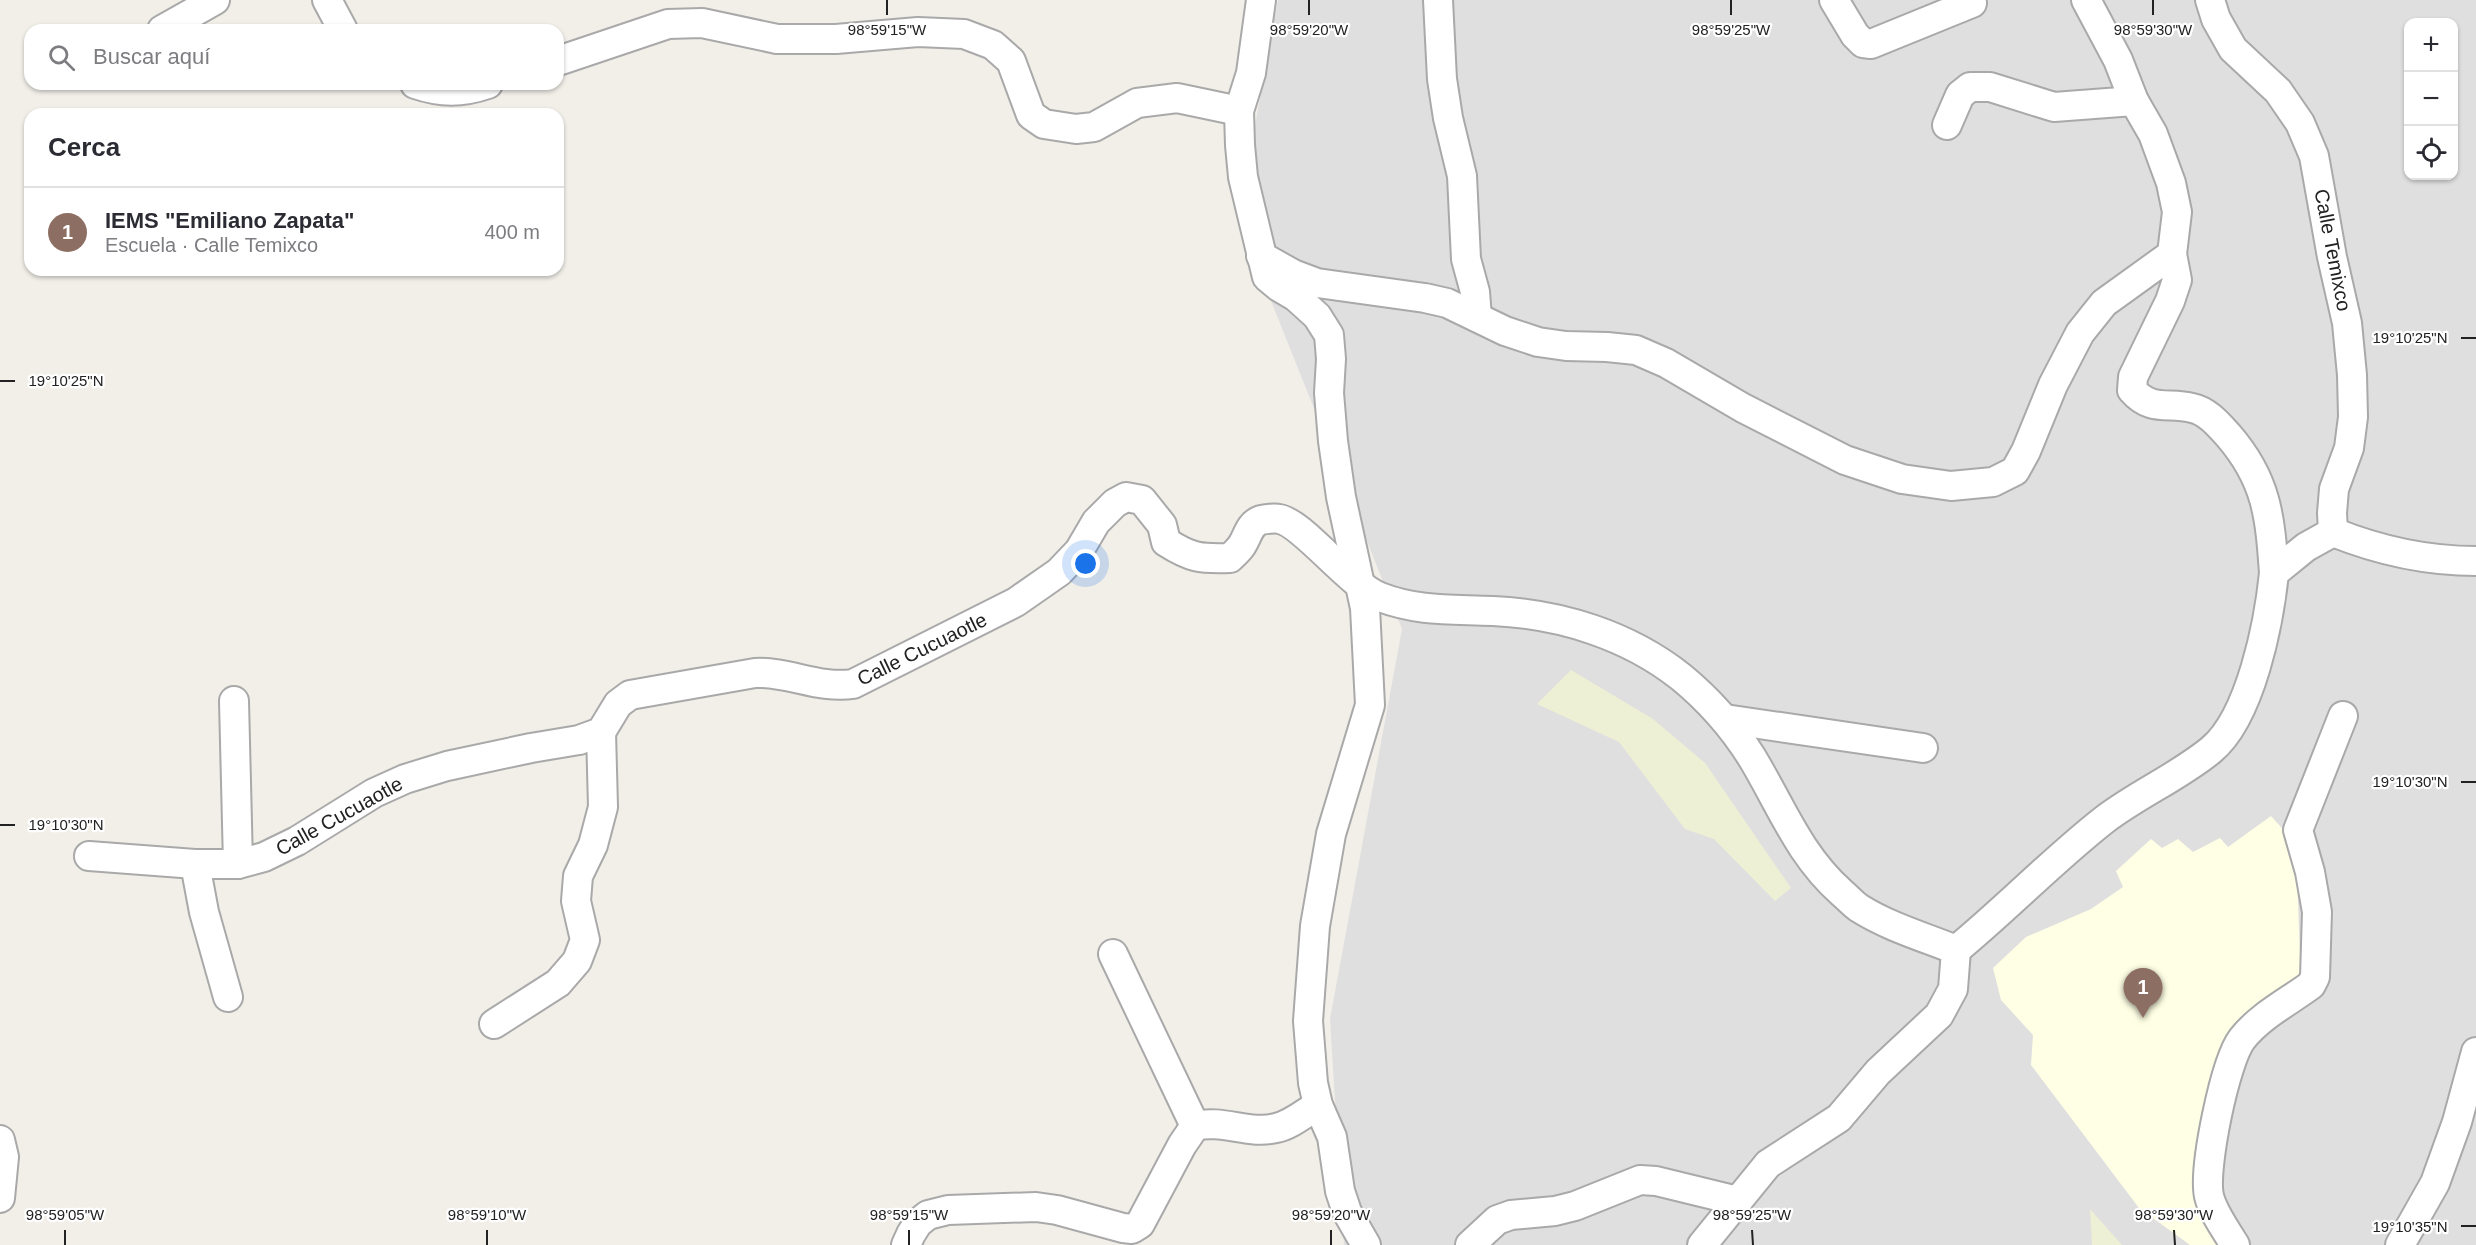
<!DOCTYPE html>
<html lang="es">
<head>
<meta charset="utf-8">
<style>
  body { margin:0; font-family:Arial,sans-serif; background:#f7f7f7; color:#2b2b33 }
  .controls { position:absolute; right:18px; top:18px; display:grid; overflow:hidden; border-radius:12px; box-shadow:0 2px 4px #0004 }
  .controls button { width:54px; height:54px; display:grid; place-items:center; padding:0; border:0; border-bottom:2px solid #e1e1e2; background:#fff; color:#2b2b33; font:30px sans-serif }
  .you { position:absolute; left:1086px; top:564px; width:21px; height:21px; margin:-15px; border:4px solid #fff; border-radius:50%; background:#1a73e8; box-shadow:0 0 0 9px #1a73e833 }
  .badge { display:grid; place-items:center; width:39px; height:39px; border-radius:50%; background:#d40000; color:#fff; font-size:20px; font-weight:700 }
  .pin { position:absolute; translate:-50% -50px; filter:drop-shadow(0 2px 3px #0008) }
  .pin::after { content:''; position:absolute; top:32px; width:21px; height:18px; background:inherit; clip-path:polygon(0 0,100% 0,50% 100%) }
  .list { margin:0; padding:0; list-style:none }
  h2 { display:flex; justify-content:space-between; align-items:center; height:78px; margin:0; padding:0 24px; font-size:26px }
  h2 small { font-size:20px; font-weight:400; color:#7c7c81 }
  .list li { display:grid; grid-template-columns:39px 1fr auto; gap:18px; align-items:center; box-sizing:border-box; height:90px; padding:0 24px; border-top:2px solid #e1e1e2 }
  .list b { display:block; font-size:22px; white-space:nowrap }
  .list p { margin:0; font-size:20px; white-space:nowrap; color:#7c7c81 }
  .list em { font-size:20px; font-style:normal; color:#7c7c81 }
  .icon { flex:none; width:33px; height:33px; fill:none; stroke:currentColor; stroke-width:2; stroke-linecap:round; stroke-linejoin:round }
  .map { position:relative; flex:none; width:2476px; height:1245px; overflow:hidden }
  .search { position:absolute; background:#fff; box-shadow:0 2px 4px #0004; left:24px; top:24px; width:540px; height:66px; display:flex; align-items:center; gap:15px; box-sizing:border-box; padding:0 21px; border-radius:18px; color:#7c7c81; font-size:22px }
  .panel { position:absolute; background:#fff; box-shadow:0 2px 4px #0004; left:24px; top:108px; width:540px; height:168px; border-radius:18px }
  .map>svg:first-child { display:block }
</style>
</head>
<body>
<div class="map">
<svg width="2476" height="1245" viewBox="0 0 2476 1245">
  <rect width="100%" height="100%" fill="#f2efe9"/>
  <path fill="#e0dfdf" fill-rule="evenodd" d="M1278,0h1198v1245h-1132l-14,-226 72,-390 -164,-411zM2408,22h46v154h-46z"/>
  <polygon fill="#ffffe5" points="2271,816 2296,844 2301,987 2230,1056 2206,1197 2227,1245 2190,1245 2139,1208 2031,1065 2033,1035 2001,1000 1993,968 2026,937 2091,909 2123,887 2116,871 2151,839 2162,848 2178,839 2193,852 2220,838 2228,847"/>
  <g fill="#eef0d5">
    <polygon points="1571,670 1653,719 1705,763 1791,888 1775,901 1714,839 1685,829 1619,742 1537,704"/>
    <polygon points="2090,1209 2122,1245 2092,1245"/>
  </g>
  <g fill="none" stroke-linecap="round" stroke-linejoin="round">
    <defs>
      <g id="minor">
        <polyline points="327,0 343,30"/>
        <polyline points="1261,0 1251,73 1239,111 1240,145 1243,177 1267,277 1279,287 1296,297 1317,316 1329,335 1331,359 1329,393 1333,441 1341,497 1365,608 1370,705 1331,834 1315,926 1308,1021 1313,1083 1318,1105 1332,1137 1340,1191 1347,1212 1366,1245"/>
        <polyline points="1438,0 1442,79 1448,118 1462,176 1466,259 1475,292 1477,317"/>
        <polyline points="1834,0 1855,35 1863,43 1871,44 1972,3"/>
        <polyline points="2210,0 2216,19 2233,49 2278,91 2300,123 2314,156 2332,257 2347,323 2352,375 2353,417 2349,448 2334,489 2332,513 2333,532"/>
        <polyline points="162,30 215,0"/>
        <polyline points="558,61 668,24 702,23 777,39 836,39 918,32 964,34 993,45 1011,61 1031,115 1044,124 1076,129 1094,127 1137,103 1177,98 1239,111"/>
        <path d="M415,84c26,9 47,9 73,0"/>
        <polyline points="1947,125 1960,95 1970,87 1990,87 2054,107 2134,101"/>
        <path d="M2172,254l5,26 -7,21 -37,76 -1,13c19,22 36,12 60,18 15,3 26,16 36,27 39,45 42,81 46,138"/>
        <polyline points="1261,256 1293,274 1317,283 1425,298 1447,303 1505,331 1538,342 1566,346 1607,347 1636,350 1666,363 1743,408 1845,460 1902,479 1951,486 1993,482 2015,471 2026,451 2053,385 2080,333 2104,303 2172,254 2177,212 2171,183 2153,134 2134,101 2118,60 2086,0"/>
        <path d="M2333,532c47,19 93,29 143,29"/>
        <polyline points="234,701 238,864"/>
        <polyline points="1725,719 1923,748"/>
        <path d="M89,856l106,8h43l26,-7 33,-16 77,-48 31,-14 42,-13 84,-18 48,-8 22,-8 17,-28 12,-9 125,-22c33,-2 63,16 98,11l163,-82 43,-30 20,-21 17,-29 19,-19 11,-6 16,3 20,25 4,17c25,16 34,17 64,16 4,-4 9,-8 12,-13 6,-9 7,-21 19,-25 4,-1 14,-2 18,-1 23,3 69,65 101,78 39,15 73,12 113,14 67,3 135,24 188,66 28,23 51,49 70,79 30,49 47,98 91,137 6,5 11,11 17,15 30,19 65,29 97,42l-3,39 -14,26 -61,57 -39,46 -71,46 -66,81"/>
        <polyline points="195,864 204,912 228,997"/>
        <path d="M1956,950c51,-42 97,-90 148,-130 34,-26 74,-43 107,-70 40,-33 58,-128 63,-177l32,-26 27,-15"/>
        <polyline points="1113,954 1195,1126"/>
        <polyline points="494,1024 558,983 577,961 585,940 576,901 578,876 593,845 603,807 601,732"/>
        <polyline points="0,1140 4,1157 0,1198"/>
        <path d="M906,1245l5,-11 7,-11 10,-8 20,-5 88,-3 21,3 66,18 9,1 8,-5 42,-79 13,-19c27,-7 55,9 81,2 15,-3 30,-16 42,-23"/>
        <polyline points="1470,1245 1497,1220 1511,1215 1555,1211 1575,1206 1640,1180 1656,1181 1738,1201"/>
        <path d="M2235,1245c-9,-15 -22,-32 -26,-49 -6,-27 16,-135 33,-157 18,-23 46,-37 69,-54l4,-8 2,-65 -7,-40 -12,-42 45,-114"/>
        <polyline points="2400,1245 2435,1183 2457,1122 2476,1052"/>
      </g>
    </defs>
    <use href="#minor" stroke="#a9a9a9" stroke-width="32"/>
    <use href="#minor" stroke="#fff" stroke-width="28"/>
  </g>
  <path fill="none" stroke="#222" stroke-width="2" d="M887,0v15M1309,0v15M1731,0v15M2153,0v15M2461,338h15M0,381h15M2461,782h15M0,825h15M2461,1226h15M65,1230v15M487,1230v15M909,1230v15M1331,1230v15M1752,1230l1,15M2174,1230l1,15"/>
  <g text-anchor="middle" stroke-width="4.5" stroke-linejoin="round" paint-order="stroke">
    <g font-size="20" fill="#222" stroke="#fff">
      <text transform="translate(2333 250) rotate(79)" y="7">Calle Temixco</text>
      <text transform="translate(922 649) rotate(-26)" y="7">Calle Cucuaotle</text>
      <text transform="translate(339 816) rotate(-29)" y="7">Calle Cucuaotle</text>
    </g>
  </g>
  <g font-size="15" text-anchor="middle" fill="#222" stroke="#fff" stroke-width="4.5" stroke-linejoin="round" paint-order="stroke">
    <text x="887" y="35">98°59'15"W</text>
    <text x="1309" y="35">98°59'20"W</text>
    <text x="1731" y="35">98°59'25"W</text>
    <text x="2153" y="35">98°59'30"W</text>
    <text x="2410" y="343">19°10'25"N</text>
    <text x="66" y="386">19°10'25"N</text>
    <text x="2410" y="787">19°10'30"N</text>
    <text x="66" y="830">19°10'30"N</text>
    <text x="65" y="1220">98°59'05"W</text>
    <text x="487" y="1220">98°59'10"W</text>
    <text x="909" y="1220">98°59'15"W</text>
    <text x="1331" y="1220">98°59'20"W</text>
    <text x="1752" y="1220">98°59'25"W</text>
    <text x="2174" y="1220">98°59'30"W</text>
    <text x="2410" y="1232">19°10'35"N</text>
  </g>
</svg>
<div class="controls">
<button>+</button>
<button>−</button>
<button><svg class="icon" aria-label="locate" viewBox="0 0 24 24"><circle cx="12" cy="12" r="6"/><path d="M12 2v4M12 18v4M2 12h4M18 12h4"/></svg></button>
</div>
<div class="you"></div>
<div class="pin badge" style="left:2143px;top:1018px;background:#8d6e63">1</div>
<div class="search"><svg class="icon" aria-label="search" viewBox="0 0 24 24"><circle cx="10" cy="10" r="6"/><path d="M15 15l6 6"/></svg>Buscar aquí</div>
<section class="panel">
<h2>Cerca<small></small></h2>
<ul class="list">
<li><span class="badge" style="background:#8d6e63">1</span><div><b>IEMS &quot;Emiliano Zapata&quot;</b><p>Escuela · Calle Temixco</p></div><em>400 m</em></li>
</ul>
</section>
</div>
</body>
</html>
